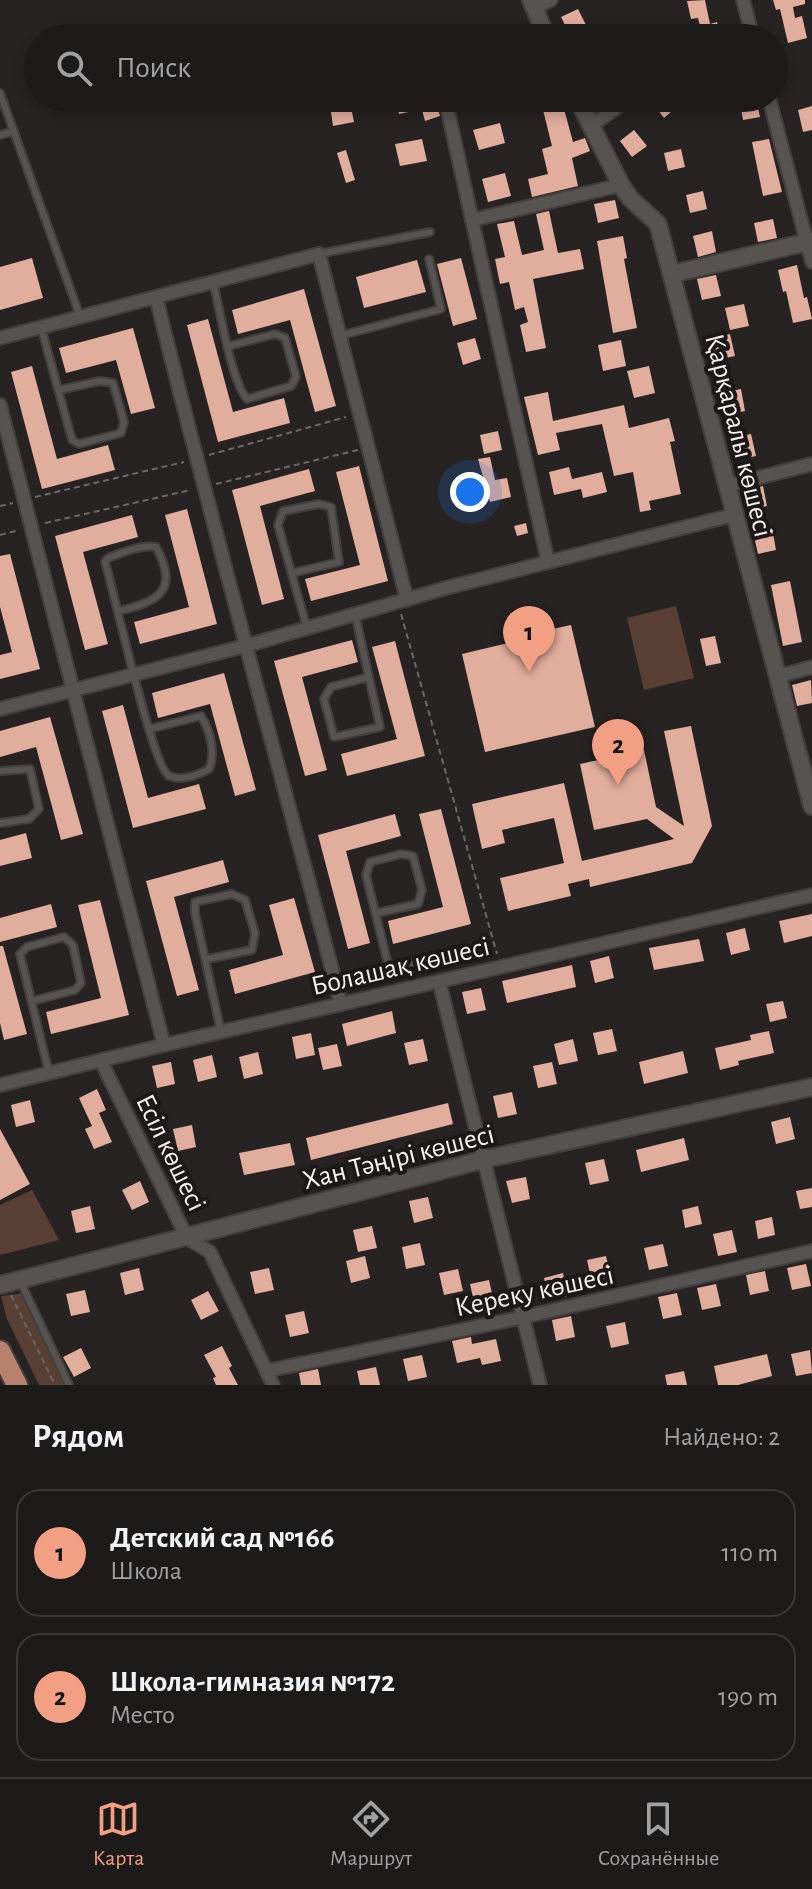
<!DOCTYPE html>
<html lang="ru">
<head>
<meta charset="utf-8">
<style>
  body { margin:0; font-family:"Alegreya Sans",sans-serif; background:#2a2727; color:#f1f3f6 }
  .you { position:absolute; left:470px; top:492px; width:28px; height:28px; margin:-20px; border:6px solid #fff; border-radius:50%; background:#1a73e8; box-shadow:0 0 0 12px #1a73e833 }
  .badge { display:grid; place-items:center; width:52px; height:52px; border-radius:50%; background:#f39f83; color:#111; font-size:26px; font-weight:700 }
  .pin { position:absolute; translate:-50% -66px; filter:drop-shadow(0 2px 4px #0008) }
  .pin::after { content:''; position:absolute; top:42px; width:28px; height:24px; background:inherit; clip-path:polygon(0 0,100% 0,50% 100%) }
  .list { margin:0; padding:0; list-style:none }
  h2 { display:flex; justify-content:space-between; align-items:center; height:104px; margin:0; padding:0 32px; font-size:34px }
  h2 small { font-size:26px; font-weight:400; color:#a0a1a2 }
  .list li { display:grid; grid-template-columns:52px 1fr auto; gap:24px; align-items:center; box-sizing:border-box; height:128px; margin:0 16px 16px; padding:0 16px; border:2px solid #3b3839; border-radius:24px }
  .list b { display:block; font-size:30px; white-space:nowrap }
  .list p { margin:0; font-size:26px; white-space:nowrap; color:#a0a1a2 }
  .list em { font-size:26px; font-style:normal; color:#a0a1a2 }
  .icon { flex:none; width:44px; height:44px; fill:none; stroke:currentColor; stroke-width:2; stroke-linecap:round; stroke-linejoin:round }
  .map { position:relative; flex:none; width:812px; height:1385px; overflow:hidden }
  .search { position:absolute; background:#1d1a1a; box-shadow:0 4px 12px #0003; left:24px; right:24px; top:24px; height:88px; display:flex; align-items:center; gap:20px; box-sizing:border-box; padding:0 28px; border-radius:44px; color:#a0a1a2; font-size:30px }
  .sheet { height:392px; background:#1d1a1a }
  nav { display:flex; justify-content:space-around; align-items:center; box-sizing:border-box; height:112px; border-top:2px solid #3b3839; background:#1d1a1a; font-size:22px; color:#a0a1a2 }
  nav a { display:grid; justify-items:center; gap:4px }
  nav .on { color:#f39f83 }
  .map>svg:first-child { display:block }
</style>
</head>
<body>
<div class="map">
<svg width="812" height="1385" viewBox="0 0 812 1385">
  <rect width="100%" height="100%" fill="#272322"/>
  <g fill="#5a3f35">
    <polygon points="676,606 694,678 644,690 627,618"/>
    <polygon points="32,1190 59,1240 0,1255 0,1205"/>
    <polygon points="26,1293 69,1385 39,1385 7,1319 1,1296"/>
  </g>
  <g fill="#e1ad9c">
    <polygon points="705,0 710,24 717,22 721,38 703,38 698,18 691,19 687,1"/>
    <polygon points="773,0 805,0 805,4 793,7 795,18 802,16 807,38 788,43 780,9 776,10"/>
    <polygon points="578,9 586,25 569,33 561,17"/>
    <polygon points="677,25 688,38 660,38"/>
    <polygon points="396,98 416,98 418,110 399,114"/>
    <polygon points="540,98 561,98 573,142 585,138 590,151 572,158 578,186 532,197 528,179 548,174 542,149 552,146"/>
    <polygon points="658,98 687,98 664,118 652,102"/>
    <polygon points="756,99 760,117 743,120 740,102"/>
    <polygon points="350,102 354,122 333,126 330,105"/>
    <polygon points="436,102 440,116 425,121 421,106"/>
    <polygon points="812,106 812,130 803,132 798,110"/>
    <polygon points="500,123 505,143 479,150 473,130"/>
    <polygon points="634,130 647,146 632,157 620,141"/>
    <polygon points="422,139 427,161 400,166 395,144"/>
    <polygon points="769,139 782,192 763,196 752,142"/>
    <polygon points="681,149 685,167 668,171 664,153"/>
    <polygon points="346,150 355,180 346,183 337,153"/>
    <polygon points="505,173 511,196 488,202 482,179"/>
    <polygon points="703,191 707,209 690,213 686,195"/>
    <polygon points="615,200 619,218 598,223 594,204"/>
    <polygon points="549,211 558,253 580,249 584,269 533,279 546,348 526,352 520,325 528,322 524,307 515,310 509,282 500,284 495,259 505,257 497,224 514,221 522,255 544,250 536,214"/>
    <polygon points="773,219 777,238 758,242 754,223"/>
    <polygon points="712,231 716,252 698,257 693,236"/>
    <polygon points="623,236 627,258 624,259 637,328 613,333 597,241"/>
    <polygon points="32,258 43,298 0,310 0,267"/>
    <polygon points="461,258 477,319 453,326 437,264"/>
    <polygon points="417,260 426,292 364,308 356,277"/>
    <polygon points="797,265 804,298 807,297 812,319 793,323 786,291 783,292 778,270"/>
    <polygon points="716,275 721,296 702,300 697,279"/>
    <polygon points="304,289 336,406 315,412 290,320 238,334 232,310"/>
    <polygon points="744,304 749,326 730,330 725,308"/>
    <polygon points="208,319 233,412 284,398 290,423 218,442 187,325"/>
    <polygon points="133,328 155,408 131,414 116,360 66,373 59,348"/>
    <polygon points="730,334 735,356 716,360 711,338"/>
    <polygon points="475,338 481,359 463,365 457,343"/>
    <polygon points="621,340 626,366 603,371 598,345"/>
    <polygon points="32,366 57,459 108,445 115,470 42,489 11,372"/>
    <polygon points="649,366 655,393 634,398 627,371"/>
    <polygon points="741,389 745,411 727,415 721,393"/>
    <polygon points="548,392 553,421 624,405 629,428 669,418 675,441 670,442 681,494 649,501 651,510 640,512 633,472 614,476 602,424 556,433 560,450 538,455 524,397"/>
    <polygon points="498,431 502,450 484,454 480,435"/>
    <polygon points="751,434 756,456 737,460 732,438"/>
    <polygon points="490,457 495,480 507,478 511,497 490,502 478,459"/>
    <polygon points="359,466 388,581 311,601 305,579 360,565 336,472"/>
    <polygon points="569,467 572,479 602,472 607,492 583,498 581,489 554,495 549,472"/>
    <polygon points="309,469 315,491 260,506 284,599 262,605 232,490"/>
    <polygon points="763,486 767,506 748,511 744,491"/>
    <polygon points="187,509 217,624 140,644 134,622 189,607 165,515"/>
    <polygon points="132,515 138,537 83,552 108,644 85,650 55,536"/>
    <polygon points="526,523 528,533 517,536 514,526"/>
    <polygon points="772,528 776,550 758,554 753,532"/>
    <polygon points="10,554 40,669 0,679 0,655 12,652 0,607 0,556"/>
    <polygon points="790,581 802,642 783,646 771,585"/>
    <polygon points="532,623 534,633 571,625 595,727 485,752 462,654 508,643 505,629"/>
    <polygon points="715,636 721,663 706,666 700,639"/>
    <polygon points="352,640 358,662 302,677 327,770 305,776 274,661"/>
    <polygon points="395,641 425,756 347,776 341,754 397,739 372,647"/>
    <polygon points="224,673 256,790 235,796 210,704 158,718 152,693"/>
    <polygon points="811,680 812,703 797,706 792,685"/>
    <polygon points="123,705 148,798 199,784 206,809 133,828 102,711"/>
    <polygon points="50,717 83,834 61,840 36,747 0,757 0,731"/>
    <polygon points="691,726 712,826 692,863 590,887 589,879 568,884 571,896 508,911 500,878 564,863 554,818 502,830 505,843 482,849 472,804 564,783 582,861 674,839 647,819 594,830 580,764 644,750 656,807 684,826 664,731"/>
    <polygon points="441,809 471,924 393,944 388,921 443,907 419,814"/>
    <polygon points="395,814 401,836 346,851 370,943 348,949 318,835"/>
    <polygon points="26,833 32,858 0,866 0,840"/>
    <polygon points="223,860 229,882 174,897 199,990 177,996 146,881"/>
    <polygon points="294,898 315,972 235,994 229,970 283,955 269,905"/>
    <polygon points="100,900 129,1015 51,1034 46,1012 101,998 78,905"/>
    <polygon points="51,904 57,927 0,942 0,918"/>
    <polygon points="812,914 812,936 784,943 779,921"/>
    <polygon points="745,928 750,950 731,955 726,933"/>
    <polygon points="699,939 704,961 654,970 649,948"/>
    <polygon points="0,946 3,946 27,1034 4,1040 0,1023"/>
    <polygon points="609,956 614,978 595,983 590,961"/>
    <polygon points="572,965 576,987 507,1003 502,981"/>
    <polygon points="481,988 486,1010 467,1014 462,992"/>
    <polygon points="783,1001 787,1018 770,1022 766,1004"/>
    <polygon points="392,1011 396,1033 347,1046 342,1024"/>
    <polygon points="612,1029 617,1051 598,1055 593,1033"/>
    <polygon points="769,1031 774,1053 738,1061 739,1065 720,1070 715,1048 751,1040 750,1035"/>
    <polygon points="311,1033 315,1055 296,1059 292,1037"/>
    <polygon points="423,1039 428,1061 409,1065 404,1043"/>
    <polygon points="573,1039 578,1061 559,1065 554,1044"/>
    <polygon points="337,1044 342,1066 323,1070 318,1048"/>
    <polygon points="683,1051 688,1073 644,1084 639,1062"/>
    <polygon points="258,1052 263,1074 244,1079 239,1057"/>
    <polygon points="212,1055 217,1077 198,1082 193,1060"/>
    <polygon points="171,1062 175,1084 157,1088 152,1066"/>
    <polygon points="552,1062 557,1084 538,1088 533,1066"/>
    <polygon points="97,1089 106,1110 99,1113 112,1142 94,1149 85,1129 92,1126 79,1098"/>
    <polygon points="512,1092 517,1114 498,1118 493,1096"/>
    <polygon points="30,1100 35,1122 16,1127 11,1105"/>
    <polygon points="448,1103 453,1124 311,1160 306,1138"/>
    <polygon points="790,1117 795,1139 776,1144 771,1122"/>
    <polygon points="192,1125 196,1147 178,1151 173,1129"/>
    <polygon points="0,1129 30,1184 0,1200"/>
    <polygon points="684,1138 689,1160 641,1172 636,1150"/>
    <polygon points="290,1143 295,1165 244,1175 239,1153"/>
    <polygon points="604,1159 609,1181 590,1185 585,1163"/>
    <polygon points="526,1177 530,1199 512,1203 506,1181"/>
    <polygon points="140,1181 149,1202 132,1210 122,1190"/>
    <polygon points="812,1188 812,1207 800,1209 796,1191"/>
    <polygon points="428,1197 433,1218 414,1223 409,1201"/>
    <polygon points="90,1206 95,1229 76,1233 71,1211"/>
    <polygon points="698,1206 702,1224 685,1228 682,1210"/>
    <polygon points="772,1217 775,1235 758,1239 755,1221"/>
    <polygon points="372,1226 377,1248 358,1252 353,1230"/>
    <polygon points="732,1230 737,1252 718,1256 713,1234"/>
    <polygon points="420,1243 425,1265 406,1269 402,1247"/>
    <polygon points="663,1244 668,1266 649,1270 644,1248"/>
    <polygon points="365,1256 370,1278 351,1283 346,1261"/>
    <polygon points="606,1256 611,1278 592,1282 587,1260"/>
    <polygon points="806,1264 811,1286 792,1290 787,1268"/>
    <polygon points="139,1268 144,1290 125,1295 120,1273"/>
    <polygon points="269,1268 274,1290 255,1294 250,1272"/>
    <polygon points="458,1269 463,1291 444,1295 439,1273"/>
    <polygon points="765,1271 769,1291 750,1295 746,1275"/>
    <polygon points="563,1273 568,1296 549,1300 544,1278"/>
    <polygon points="489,1280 494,1302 475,1306 470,1284"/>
    <polygon points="716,1284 721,1306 702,1310 697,1288"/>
    <polygon points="85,1290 90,1312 71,1316 66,1294"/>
    <polygon points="208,1291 219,1311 201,1320 191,1300"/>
    <polygon points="677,1293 682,1315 663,1319 658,1297"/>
    <polygon points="304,1311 309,1333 290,1337 285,1315"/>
    <polygon points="571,1316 575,1337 556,1341 552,1320"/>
    <polygon points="625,1322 629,1344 611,1348 606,1326"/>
    <polygon points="471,1337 472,1344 496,1339 501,1361 482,1365 480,1358 457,1363 452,1341"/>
    <polygon points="222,1346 232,1366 229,1368 238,1385 216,1385 213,1378 216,1377 204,1355"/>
    <polygon points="81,1348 91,1368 74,1377 63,1357"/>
    <polygon points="810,1350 812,1373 796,1376 791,1354"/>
    <polygon points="767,1354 772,1376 738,1385 718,1385 714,1366"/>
    <polygon points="422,1355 427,1377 408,1381 403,1359"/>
    <polygon points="376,1367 380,1385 360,1385 357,1371"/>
    <polygon points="318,1369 321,1385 301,1385 299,1373"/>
    <polygon points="684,1371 687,1385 667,1385 665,1375"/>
  </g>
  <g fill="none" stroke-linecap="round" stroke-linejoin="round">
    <defs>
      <g id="service">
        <polyline points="0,93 80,316"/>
        <polyline points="0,135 14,131"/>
        <polyline points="319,254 430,232"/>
        <path d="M213,282c7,27 18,99 34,117l44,-13 5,-9 -11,-39 -10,-4 -46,12"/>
        <polyline points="41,327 72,440 79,444 121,433 124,422 113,383 100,381 59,390"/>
        <polyline points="339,336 441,309 429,259"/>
        <polyline points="292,573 339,562 331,507 319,504 283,511 278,525 307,628"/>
        <path d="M118,611c40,-9 62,-20 38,-64 -14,-3 -34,6 -48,11l-3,4c9,30 47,202 63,213 11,7 31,0 41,-6 7,-17 1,-38 -8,-53l-52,13"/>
        <polyline points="355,614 380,727 334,737 324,699 331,687 369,677"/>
        <polyline points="0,771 30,769 39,809 29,819 0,823"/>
        <polyline points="377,913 418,904 422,890 413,856 401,854 370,862 366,875 389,968"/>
        <polyline points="207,959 252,950 255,933 245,900 232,894 195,902 195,913 221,1032"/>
        <polyline points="335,981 448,954"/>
        <polyline points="32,1001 75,990 81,983 73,945 64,937 27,947 20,954 49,1073"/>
        <polyline points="21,1283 69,1385"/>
      </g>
      <g id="minor">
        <polyline points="743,0 753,38"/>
        <polyline points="534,8 551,0"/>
        <polyline points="445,98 548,562"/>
        <polyline points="769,98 812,262"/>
        <polyline points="591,126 630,98"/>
        <polyline points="472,220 621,185"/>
        <path d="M156,297c58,237 124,471 185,707"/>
        <polyline points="0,338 319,254 407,600"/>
        <polyline points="0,405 164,1045"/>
        <polyline points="726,486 812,464"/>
        <polyline points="776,677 812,667"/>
        <polyline points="0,709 245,646 446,588 733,515"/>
        <polyline points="439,981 540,1385"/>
        <polyline points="101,1061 187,1238 210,1252 273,1385"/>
        <polyline points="0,1085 164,1045 812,895"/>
        <polyline points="266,1371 524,1317 812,1251"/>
      </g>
      <g id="tertiary">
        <polyline points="531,0 547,38"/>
        <polyline points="577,98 621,185 630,198 658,224 812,806"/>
        <polyline points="672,274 812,241"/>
        <polyline points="0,1285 486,1159 812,1087"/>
      </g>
      <polyline id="primary" points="0,1351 17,1385"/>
    </defs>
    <use href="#service" stroke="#423f3e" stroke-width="10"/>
    <use href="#minor" stroke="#423f3e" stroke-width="16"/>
    <use href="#tertiary" stroke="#423f3e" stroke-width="20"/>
    <use href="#primary" stroke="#423f3e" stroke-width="24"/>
    <g stroke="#6b6867" stroke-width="2" stroke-dasharray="6 4" stroke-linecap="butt">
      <polyline points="209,455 346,417"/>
      <polyline points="216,484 358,450"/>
      <polyline points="35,497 184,462"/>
      <polyline points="0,506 13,503"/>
      <polyline points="45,523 191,490"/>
      <polyline points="0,535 19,530"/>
      <polyline points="401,614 497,954"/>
      <polyline points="11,1295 55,1385"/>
    </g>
    <use href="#service" stroke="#575351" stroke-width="6"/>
    <use href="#minor" stroke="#575351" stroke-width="12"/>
    <use href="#tertiary" stroke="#575351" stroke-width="16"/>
    <use href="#primary" stroke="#b8816d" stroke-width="20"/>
  </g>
  <g text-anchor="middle" stroke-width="8" stroke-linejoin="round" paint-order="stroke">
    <g font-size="28" fill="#f5f2f1" stroke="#1d1918">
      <text transform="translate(740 435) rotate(76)" y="10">Қарқаралы көшесі</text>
      <text transform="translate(400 965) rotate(-13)" y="10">Болашақ көшесі</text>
      <text transform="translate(172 1152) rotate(64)" y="10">Есіл көшесі</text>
      <text transform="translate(398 1156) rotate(-14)" y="10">Хан Тәңірі көшесі</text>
      <text transform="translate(534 1290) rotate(-12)" y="10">Кереку көшесі</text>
    </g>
  </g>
</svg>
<div class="you"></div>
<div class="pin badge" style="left:529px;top:672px">1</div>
<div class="pin badge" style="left:618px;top:785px">2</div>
<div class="search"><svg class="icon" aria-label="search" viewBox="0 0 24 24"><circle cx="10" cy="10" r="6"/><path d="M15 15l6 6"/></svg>Поиск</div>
</div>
<section class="sheet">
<h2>Рядом<small>Найдено: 2</small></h2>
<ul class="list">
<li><span class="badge">1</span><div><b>Детский сад №166</b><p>Школа</p></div><em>110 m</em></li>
<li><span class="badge">2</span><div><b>Школа-гимназия №172</b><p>Место</p></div><em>190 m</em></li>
</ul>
</section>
<nav>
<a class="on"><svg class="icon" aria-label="map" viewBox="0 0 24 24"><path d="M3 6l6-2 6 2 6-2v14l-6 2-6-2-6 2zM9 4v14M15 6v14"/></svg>Карта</a>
<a><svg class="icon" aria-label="directions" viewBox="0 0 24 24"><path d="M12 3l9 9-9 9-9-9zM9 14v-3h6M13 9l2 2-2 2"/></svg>Маршрут</a>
<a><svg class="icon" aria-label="saved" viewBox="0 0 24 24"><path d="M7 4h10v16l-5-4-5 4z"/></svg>Сохранённые</a>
</nav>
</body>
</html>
